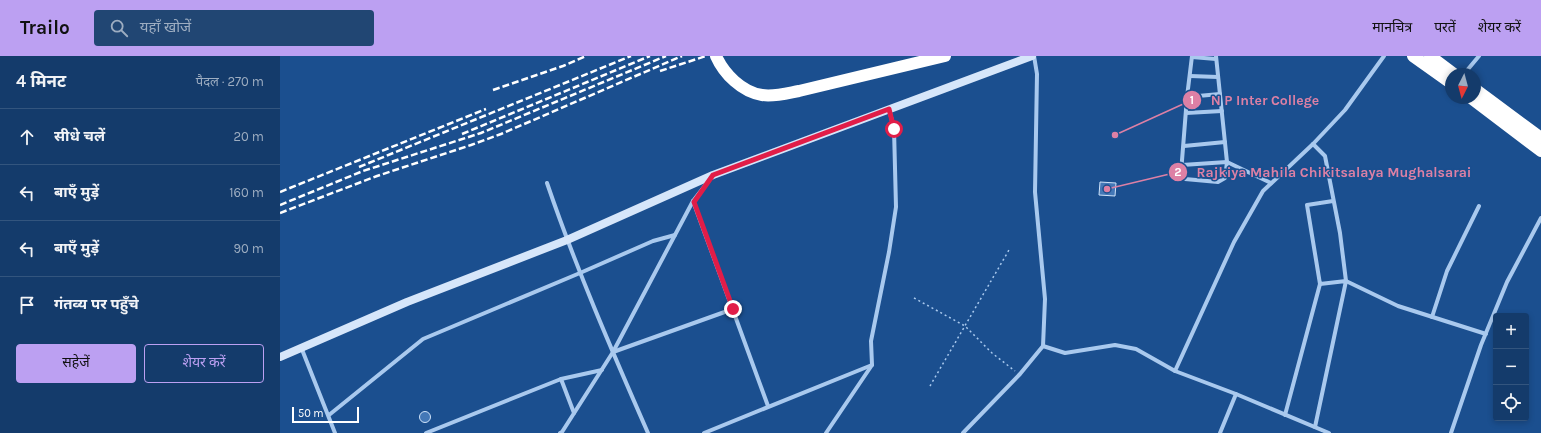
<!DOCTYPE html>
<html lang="hi">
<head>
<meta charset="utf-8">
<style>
  body { margin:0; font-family:Karla,"Noto Sans Devanagari",sans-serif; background:#214673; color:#f1f3f6 }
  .controls { position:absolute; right:12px; bottom:12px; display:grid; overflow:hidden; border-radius:4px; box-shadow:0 2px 6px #0003 }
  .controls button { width:36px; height:36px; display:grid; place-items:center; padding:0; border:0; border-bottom:1px solid #33557e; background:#143b6b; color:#f1f3f6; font:20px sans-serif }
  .compass { position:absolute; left:1165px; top:12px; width:36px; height:36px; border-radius:50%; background:#143b6b; box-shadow:0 2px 6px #0003; rotate:186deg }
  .scale { position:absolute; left:12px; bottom:10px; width:67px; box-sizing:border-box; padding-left:4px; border:2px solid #fff; border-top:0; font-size:11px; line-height:14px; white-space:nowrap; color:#fff; -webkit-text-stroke:3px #1b4f8f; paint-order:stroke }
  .stop { position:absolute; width:12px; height:12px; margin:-9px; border:3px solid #e11d48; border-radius:50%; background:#fff }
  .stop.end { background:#e11d48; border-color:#fff; box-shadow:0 1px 4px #0008 }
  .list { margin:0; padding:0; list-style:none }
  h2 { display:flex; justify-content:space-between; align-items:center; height:52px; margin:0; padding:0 16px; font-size:17px }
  h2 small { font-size:13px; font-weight:400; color:#9dadc1 }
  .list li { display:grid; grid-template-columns:26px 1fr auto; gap:12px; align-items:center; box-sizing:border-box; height:56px; padding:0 16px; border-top:1px solid #33557e }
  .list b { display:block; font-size:15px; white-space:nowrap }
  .list em { font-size:13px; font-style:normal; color:#9dadc1 }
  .actions { display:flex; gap:8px; padding:12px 16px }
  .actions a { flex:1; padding:9px 0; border:1px solid #bca0f2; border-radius:4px; text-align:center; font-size:14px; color:#bca0f2 }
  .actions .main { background:#bca0f2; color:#111 }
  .icon { flex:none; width:22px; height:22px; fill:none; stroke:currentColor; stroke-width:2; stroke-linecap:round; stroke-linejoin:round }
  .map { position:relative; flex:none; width:1261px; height:377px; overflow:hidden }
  header { display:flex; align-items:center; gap:24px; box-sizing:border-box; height:56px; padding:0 20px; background:#bca0f2; color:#111 }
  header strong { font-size:19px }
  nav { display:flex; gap:22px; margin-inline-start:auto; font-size:14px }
  .search { width:280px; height:36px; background:#214673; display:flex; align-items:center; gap:10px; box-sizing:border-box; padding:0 14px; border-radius:4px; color:#9dadc1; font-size:15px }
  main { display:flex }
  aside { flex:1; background:#143b6b }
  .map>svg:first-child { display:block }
</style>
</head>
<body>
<header>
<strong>Trailo</strong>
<div class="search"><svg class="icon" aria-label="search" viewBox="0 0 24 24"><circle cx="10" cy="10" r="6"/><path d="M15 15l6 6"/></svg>यहाँ खोजें</div>
<nav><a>मानचित्र</a><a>परतें</a><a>शेयर करें</a></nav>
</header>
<main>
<aside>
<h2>4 मिनट<small>पैदल · 270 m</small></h2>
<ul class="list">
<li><svg class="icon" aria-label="ahead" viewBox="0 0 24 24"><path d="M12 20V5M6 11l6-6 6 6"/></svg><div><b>सीधे चलें</b></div><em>20 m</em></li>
<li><svg class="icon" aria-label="left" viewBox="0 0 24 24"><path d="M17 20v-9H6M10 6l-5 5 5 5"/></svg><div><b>बाएँ मुड़ें</b></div><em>160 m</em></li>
<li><svg class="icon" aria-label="left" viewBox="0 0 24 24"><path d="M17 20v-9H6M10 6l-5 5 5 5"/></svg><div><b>बाएँ मुड़ें</b></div><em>90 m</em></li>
<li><svg class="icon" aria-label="arrive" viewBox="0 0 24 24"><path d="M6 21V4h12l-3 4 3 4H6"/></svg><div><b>गंतव्य पर पहुँचे</b></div></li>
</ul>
<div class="actions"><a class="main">सहेजें</a><a>शेयर करें</a></div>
</aside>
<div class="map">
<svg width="1261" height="377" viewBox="0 0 1261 377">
  <rect width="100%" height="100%" fill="#1b4f8f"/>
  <g fill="#4478b7" stroke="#cfe3fa">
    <polygon points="820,126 836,127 835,140 819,139"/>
    <circle cx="145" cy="361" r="5.5"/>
  </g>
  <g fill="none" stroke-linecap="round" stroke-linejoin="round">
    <g stroke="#a9c9ee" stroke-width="1.5" stroke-dasharray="2 3" stroke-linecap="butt">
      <polyline points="634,242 685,270 712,297 735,315"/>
      <polyline points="650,330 729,194"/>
    </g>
    <g stroke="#a9c9ee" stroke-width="4">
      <polyline points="912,0 907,41 901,117 905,123 938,126 945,122 947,106 936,0"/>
      <polyline points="912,1 936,3"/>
      <polyline points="1184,18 1199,0"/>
      <polyline points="910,20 938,21"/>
      <polyline points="907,41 940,38"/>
      <polyline points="906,57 942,55"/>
      <polyline points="1033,88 1045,100 1060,177 1066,225 1118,250 1206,278"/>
      <polyline points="904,90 945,86"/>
      <polyline points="902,109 947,106 991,127"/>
      <path d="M267,127c29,85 65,168 101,250"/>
      <polyline points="413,145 488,350"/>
      <polyline points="1152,261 1167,215 1199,150"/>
      <polyline points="763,290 785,297 835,289 856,293 895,315"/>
      <polyline points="21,291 55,377"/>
      <polyline points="333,296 453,253"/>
      <polyline points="281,323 322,314"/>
      <polyline points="49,359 143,283 300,217 373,185 395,179"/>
      <polyline points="1005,359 1040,228"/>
      <polyline points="1035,371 1066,225 1040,228 1027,149 1053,145"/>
      <polyline points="146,377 281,323 294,357"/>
      <polyline points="280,377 282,376 333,296 413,145 431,122"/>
      <polyline points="424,377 592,309"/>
      <polyline points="546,377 592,309 591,285 609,196 616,151 614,73 609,53"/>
      <polyline points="683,377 740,318 763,290 765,243 755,136 757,18 754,0"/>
      <polyline points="940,377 956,338"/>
      <polyline points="1049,377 956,338 895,315 954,186 983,135 1033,88 1065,54 1104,0"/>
      <polyline points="1171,377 1201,289 1227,226 1261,162"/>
    </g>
    <polyline stroke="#d6e6fa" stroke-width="8" points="0,301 127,246 287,184 433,119 752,0"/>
    <g stroke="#fff" stroke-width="12">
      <path d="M436,0c8,18 26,36 46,39 12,2 26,-2 37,-4l146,-35"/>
      <polyline points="1133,0 1171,27"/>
      <polyline points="1150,0 1174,18"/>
      <polyline points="1195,33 1261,82"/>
      <polyline points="1191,42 1261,95"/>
    </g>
    <g stroke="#fff" stroke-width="2.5" stroke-dasharray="7 3" stroke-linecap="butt">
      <polyline points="380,15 426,0"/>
      <polyline points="213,34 283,10 306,0"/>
      <polyline points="182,78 370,0"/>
      <polyline points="79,111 351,0"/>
      <polyline points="0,136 206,53"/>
      <polyline points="0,149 83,115 201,77 386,0"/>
      <polyline points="0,157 97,120 191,89 221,78 402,0"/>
    </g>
  </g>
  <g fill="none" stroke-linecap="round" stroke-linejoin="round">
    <polyline stroke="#e11d48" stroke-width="5" points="453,253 414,146 433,119 609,53 614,73"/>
  </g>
  <path fill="none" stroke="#dd80a5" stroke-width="1.5" d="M835 79L912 44M827 133L898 116"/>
  <g fill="#dd80a5" stroke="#1b4f8f" stroke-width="1.5">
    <circle cx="835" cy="79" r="4"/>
    <circle cx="827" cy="133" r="4"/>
    <circle cx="912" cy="44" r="10"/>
    <circle cx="898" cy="116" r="10"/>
  </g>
  <g font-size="12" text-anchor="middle" font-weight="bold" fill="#fff">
    <text x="912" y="48">1</text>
    <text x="898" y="120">2</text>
  </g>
  <g font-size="14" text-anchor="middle" font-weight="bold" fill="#dd80a5" stroke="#1b4f8f" stroke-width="3" stroke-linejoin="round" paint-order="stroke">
    <text x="985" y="49">N P Inter College</text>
    <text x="1054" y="121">Rajkiya Mahila Chikitsalaya Mughalsarai</text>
  </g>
</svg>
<div class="controls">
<button>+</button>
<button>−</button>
<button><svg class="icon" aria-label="locate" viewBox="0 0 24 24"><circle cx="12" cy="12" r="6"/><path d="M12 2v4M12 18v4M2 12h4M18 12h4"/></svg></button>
</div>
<svg class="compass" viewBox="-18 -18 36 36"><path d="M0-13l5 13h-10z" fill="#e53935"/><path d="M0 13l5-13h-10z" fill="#9dadc1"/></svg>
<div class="scale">50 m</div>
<div class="stop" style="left:614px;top:73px"></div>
<div class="stop end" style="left:453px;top:253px"></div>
</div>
</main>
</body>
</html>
